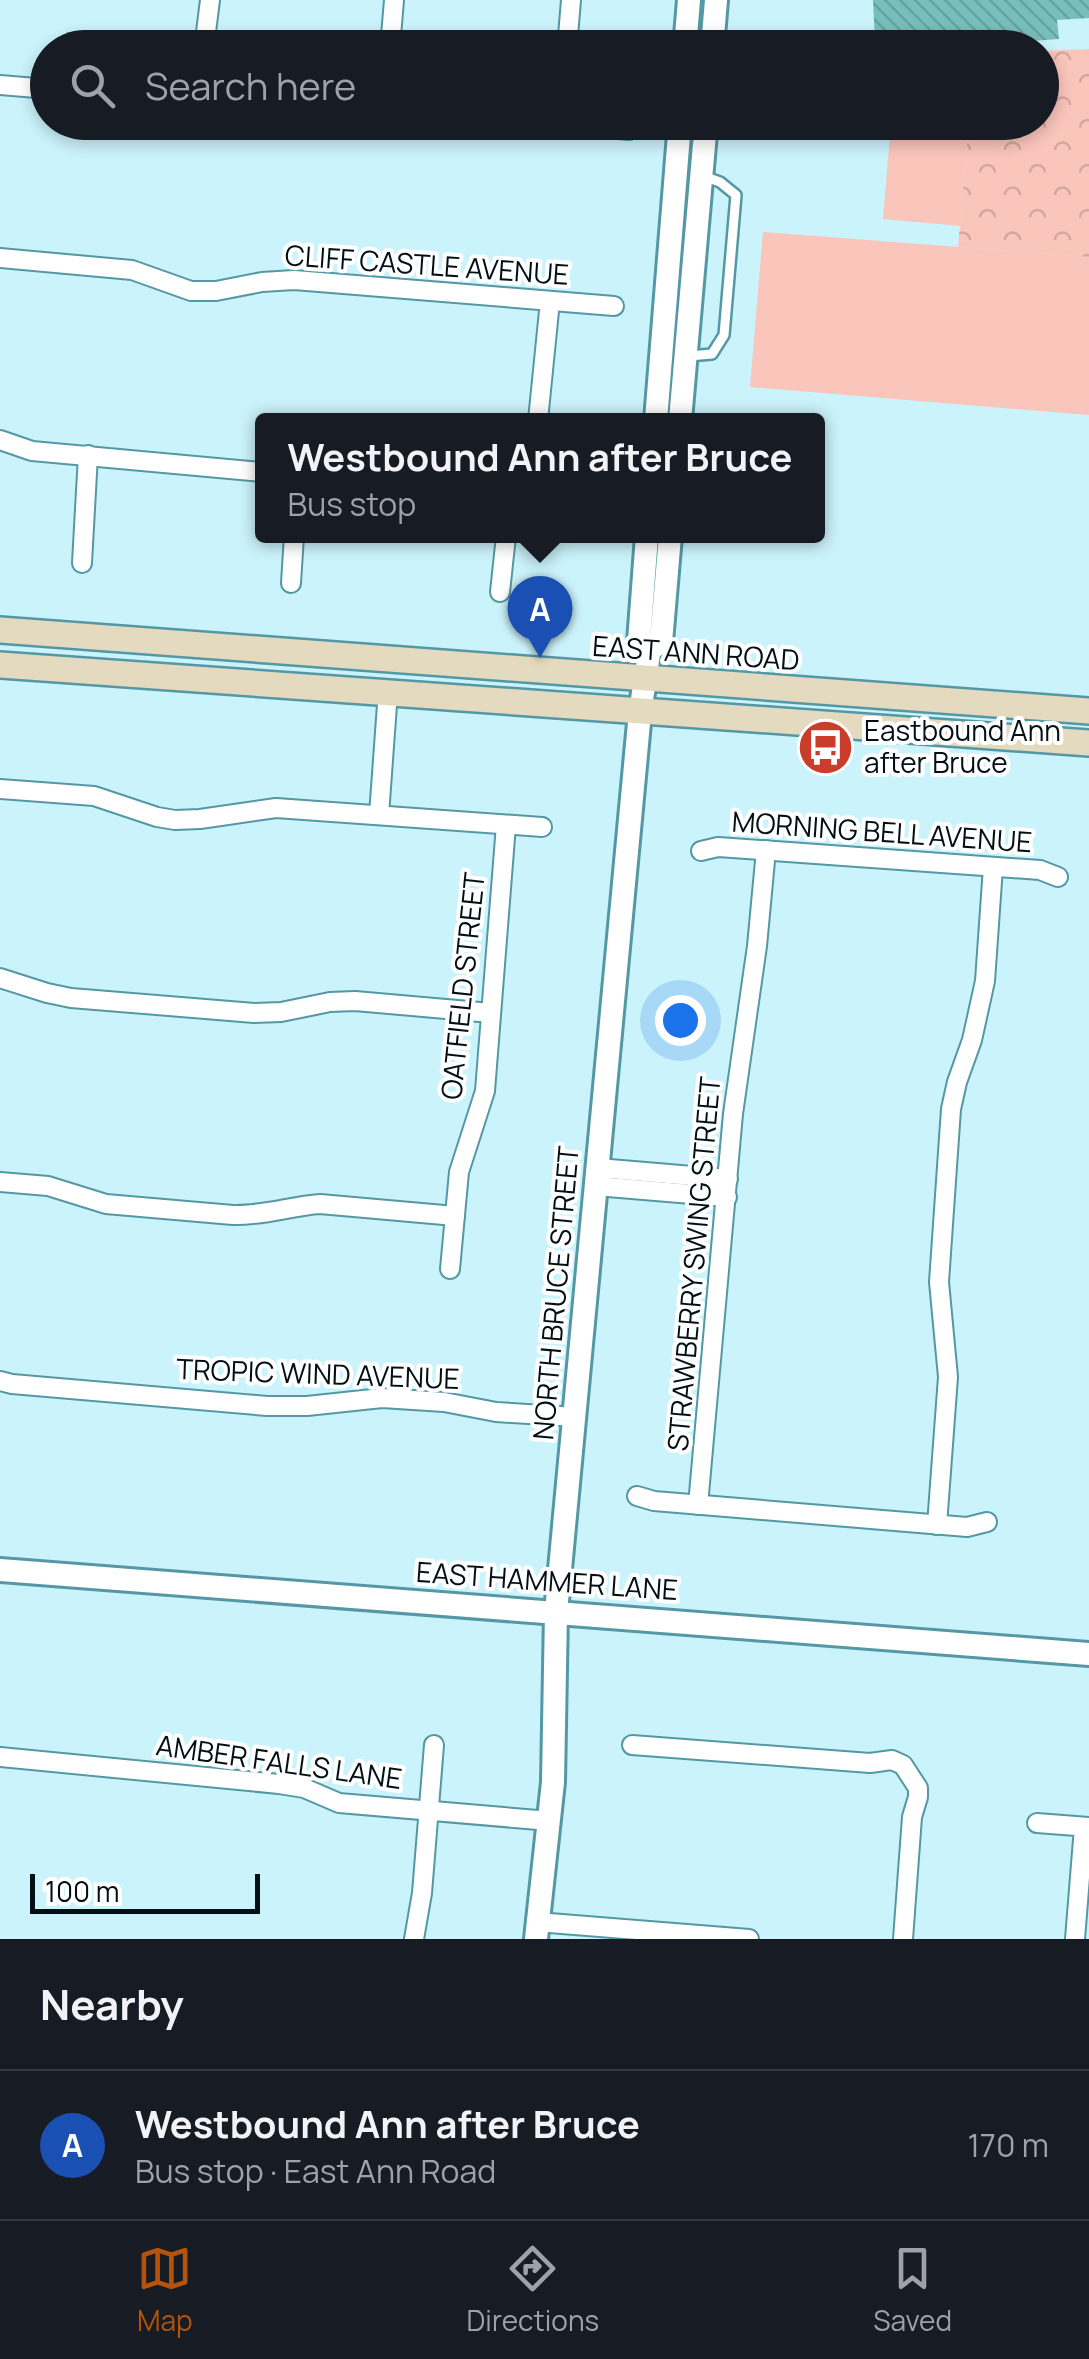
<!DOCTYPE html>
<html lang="en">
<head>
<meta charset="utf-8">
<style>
  body { margin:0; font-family:Manrope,sans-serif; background:#20242c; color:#f1f3f6 }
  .scale { position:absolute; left:30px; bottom:25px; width:230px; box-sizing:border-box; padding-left:10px; border:5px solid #001014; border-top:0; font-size:28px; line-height:35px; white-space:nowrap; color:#001014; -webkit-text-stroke:8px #fff; paint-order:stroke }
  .you { position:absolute; left:680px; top:1020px; width:35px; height:35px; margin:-25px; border:8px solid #fff; border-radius:50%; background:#1a73e8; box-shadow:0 0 0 15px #1a73e833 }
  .badge { display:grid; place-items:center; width:65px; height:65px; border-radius:50%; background:#b45309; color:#fff; font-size:32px; font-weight:700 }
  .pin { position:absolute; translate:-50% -82px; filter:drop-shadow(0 2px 5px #0008) }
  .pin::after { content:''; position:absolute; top:52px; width:35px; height:30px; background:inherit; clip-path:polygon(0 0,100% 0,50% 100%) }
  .popup { position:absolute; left:255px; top:413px; width:570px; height:130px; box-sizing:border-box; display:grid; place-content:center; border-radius:10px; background:#171b24; filter:drop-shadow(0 2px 8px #0005); font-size:32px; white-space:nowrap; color:#9ea1a6 }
  .popup b { font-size:38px; color:#f1f3f6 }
  .popup::after { content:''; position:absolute; left:50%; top:100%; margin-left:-20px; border:20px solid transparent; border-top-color:#171b24 }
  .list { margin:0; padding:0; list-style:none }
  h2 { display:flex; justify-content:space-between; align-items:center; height:130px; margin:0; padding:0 40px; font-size:42px }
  h2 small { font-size:32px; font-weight:400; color:#9ea1a6 }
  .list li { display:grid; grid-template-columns:65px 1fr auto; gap:30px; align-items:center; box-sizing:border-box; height:150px; padding:0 40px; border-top:2px solid #363941 }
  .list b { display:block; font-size:38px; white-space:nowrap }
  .list p { margin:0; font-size:32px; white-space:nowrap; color:#9ea1a6 }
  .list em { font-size:32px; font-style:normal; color:#9ea1a6 }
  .icon { flex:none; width:55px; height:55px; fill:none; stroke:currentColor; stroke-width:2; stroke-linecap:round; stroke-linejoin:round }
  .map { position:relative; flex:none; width:1089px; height:1939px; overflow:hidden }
  .search { position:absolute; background:#171b24; box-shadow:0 5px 15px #0003; left:30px; right:30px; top:30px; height:110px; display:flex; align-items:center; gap:25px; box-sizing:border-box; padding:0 35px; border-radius:55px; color:#9ea1a6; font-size:38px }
  .sheet { height:280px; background:#171b24 }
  nav { display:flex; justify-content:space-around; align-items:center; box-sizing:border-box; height:140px; border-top:2px solid #363941; background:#171b24; font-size:28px; color:#9ea1a6 }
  nav a { display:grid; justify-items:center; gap:5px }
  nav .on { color:#b45309 }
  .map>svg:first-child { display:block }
</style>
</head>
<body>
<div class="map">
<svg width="1089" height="1939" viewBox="0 0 1089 1939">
  <defs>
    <pattern id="forest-crowns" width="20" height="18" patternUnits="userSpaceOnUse" patternTransform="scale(2.5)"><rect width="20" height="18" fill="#fac5bb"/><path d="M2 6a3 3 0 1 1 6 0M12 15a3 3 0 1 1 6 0" fill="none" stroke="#d4a8a0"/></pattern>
    <pattern id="building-back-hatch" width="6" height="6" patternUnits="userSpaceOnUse" patternTransform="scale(2.5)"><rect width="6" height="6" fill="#78bfbb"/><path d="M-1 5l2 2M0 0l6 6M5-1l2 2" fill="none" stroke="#66a3a0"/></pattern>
  </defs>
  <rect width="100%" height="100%" fill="#cbf3fb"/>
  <g fill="#fac5bb">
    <polygon points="891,123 969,123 960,226 883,219"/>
    <polygon points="763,232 1089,257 1089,415 750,387"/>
  </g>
  <polygon fill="url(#forest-crowns)" points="1089,49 1089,257 958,247 969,123 1042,122 1042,51"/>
  <polygon fill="url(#building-back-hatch)" points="873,0 1089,0 1089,18 1057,20 1059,39 993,44 992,40 946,42 945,39 919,41 919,45 899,46 898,42 875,43"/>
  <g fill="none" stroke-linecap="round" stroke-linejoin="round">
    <defs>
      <polyline id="service" points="689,356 712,354 724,335 736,195 720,182 703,176"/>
      <g id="minor">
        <polyline points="204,48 210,0"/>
        <polyline points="390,48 394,0"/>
        <polyline points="567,48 571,0"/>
        <polyline points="0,85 48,89"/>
        <polyline points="536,122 629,130"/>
        <polyline points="0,258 132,270 191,291 216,291 262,282 294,280 614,306"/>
        <polyline points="538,420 550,301"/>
        <polyline points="0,440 32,451 262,472"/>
        <polyline points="82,563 88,455"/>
        <polyline points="291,583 294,536"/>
        <polyline points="500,592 506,536"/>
        <polyline points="0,789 94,796 157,817 175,820 200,819 276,808 542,827"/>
        <polyline points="379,815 388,691"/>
        <polyline points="701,851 718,847 1040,870 1058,877"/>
        <polyline points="0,978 47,993 71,998 254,1013 281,1012 330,1002 355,1001 491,1013"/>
        <polyline points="598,1168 728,1179"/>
        <path d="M0,1182l48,4 58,18 127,11c30,1 58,-9 87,-11l135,12"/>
        <polyline points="596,1186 727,1197"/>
        <polyline points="450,1269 459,1172 485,1091 506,825"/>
        <polyline points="0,1381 12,1384 267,1406 307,1406 382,1398 444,1402 496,1412 575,1417"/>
        <polyline points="637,1496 654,1501 967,1527 987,1522"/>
        <polyline points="698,1505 733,1114 757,946 766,850"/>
        <polyline points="937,1525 948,1377 939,1282 951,1109 957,1082 972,1040 985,981 993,867"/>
        <polyline points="632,1745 870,1763 892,1760 903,1765 918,1788 918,1797 912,1817 903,1939"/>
        <polyline points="0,1757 279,1784 304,1788 339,1803 550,1821"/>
        <polyline points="1037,1823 1089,1827"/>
        <polyline points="537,1922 749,1939"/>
        <polyline points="414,1939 422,1893 434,1745"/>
        <polyline points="1075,1939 1084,1827"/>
      </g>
      <g id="tertiary">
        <polyline points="685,48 689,0"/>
        <polyline points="712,48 716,0"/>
        <polyline points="656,420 680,122"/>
        <polyline points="680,420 706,122"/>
        <polyline points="647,536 639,641 649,650 661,642 670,536"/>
        <polyline points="0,1570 1089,1654"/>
        <polyline points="536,1939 553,1782 556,1612 640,712 649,654"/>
      </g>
      <g id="secondary">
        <polyline points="0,630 1089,711"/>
        <polyline points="0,665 1089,743"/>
      </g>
    </defs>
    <use href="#service" stroke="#5498a5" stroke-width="14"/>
    <use href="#minor" stroke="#5498a5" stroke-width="22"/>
    <use href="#tertiary" stroke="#5498a5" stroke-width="28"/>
    <use href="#secondary" stroke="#5498a5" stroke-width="30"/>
    <use href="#service" stroke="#fff" stroke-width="9"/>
    <use href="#minor" stroke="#fff" stroke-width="18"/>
    <use href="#tertiary" stroke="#fff" stroke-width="22"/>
    <use href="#secondary" stroke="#e3dabf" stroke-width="25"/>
  </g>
  <defs>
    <symbol id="bus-disc" viewBox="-11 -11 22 22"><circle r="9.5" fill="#c93d2a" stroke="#fff"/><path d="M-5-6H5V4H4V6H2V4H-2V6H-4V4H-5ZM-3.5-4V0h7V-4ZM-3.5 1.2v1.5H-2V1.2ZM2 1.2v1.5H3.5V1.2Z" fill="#fff"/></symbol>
  </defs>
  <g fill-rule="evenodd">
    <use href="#bus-disc" x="794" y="716" width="63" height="63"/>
  </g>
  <g text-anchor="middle" stroke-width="8" stroke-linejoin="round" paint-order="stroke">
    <g font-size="28" fill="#001014" stroke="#fff">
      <text transform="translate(427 265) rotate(4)" y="10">CLIFF CASTLE AVENUE</text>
      <text transform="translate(696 653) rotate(4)" y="10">EAST ANN ROAD</text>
      <text transform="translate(882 832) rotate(4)" y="10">MORNING BELL AVENUE</text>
      <text transform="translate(463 986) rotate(-84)" y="10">OATFIELD STREET</text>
      <text transform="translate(694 1264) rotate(-85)" y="10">STRAWBERRY SWING STREET</text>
      <text transform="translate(556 1293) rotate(-85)" y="10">NORTH BRUCE STREET</text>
      <text transform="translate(318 1374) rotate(2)" y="10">TROPIC WIND AVENUE</text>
      <text transform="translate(547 1581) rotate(4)" y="10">EAST HAMMER LANE</text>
      <text transform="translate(279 1762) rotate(8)" y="10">AMBER FALLS LANE</text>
    </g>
    <g font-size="28" fill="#001014" stroke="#fff" text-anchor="start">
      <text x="864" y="741">Eastbound Ann<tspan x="864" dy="32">after Bruce</tspan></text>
    </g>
  </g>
</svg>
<div class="scale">100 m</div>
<div class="you"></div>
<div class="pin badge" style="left:540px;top:658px;background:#1a4fb4">A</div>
<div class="popup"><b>Westbound Ann after Bruce</b>Bus stop</div>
<div class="search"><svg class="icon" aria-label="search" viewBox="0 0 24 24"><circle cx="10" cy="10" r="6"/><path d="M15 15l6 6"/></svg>Search here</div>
</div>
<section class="sheet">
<h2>Nearby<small></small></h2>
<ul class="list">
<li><span class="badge" style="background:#1a4fb4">A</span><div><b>Westbound Ann after Bruce</b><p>Bus stop · East Ann Road</p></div><em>170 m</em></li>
</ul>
</section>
<nav>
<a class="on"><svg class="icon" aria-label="map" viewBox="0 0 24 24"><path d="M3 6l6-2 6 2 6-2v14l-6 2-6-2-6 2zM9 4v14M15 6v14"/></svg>Map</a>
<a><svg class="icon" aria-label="directions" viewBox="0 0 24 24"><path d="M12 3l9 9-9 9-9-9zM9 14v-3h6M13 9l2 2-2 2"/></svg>Directions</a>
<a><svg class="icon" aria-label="saved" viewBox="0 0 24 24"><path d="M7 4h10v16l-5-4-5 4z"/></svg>Saved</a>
</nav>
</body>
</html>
